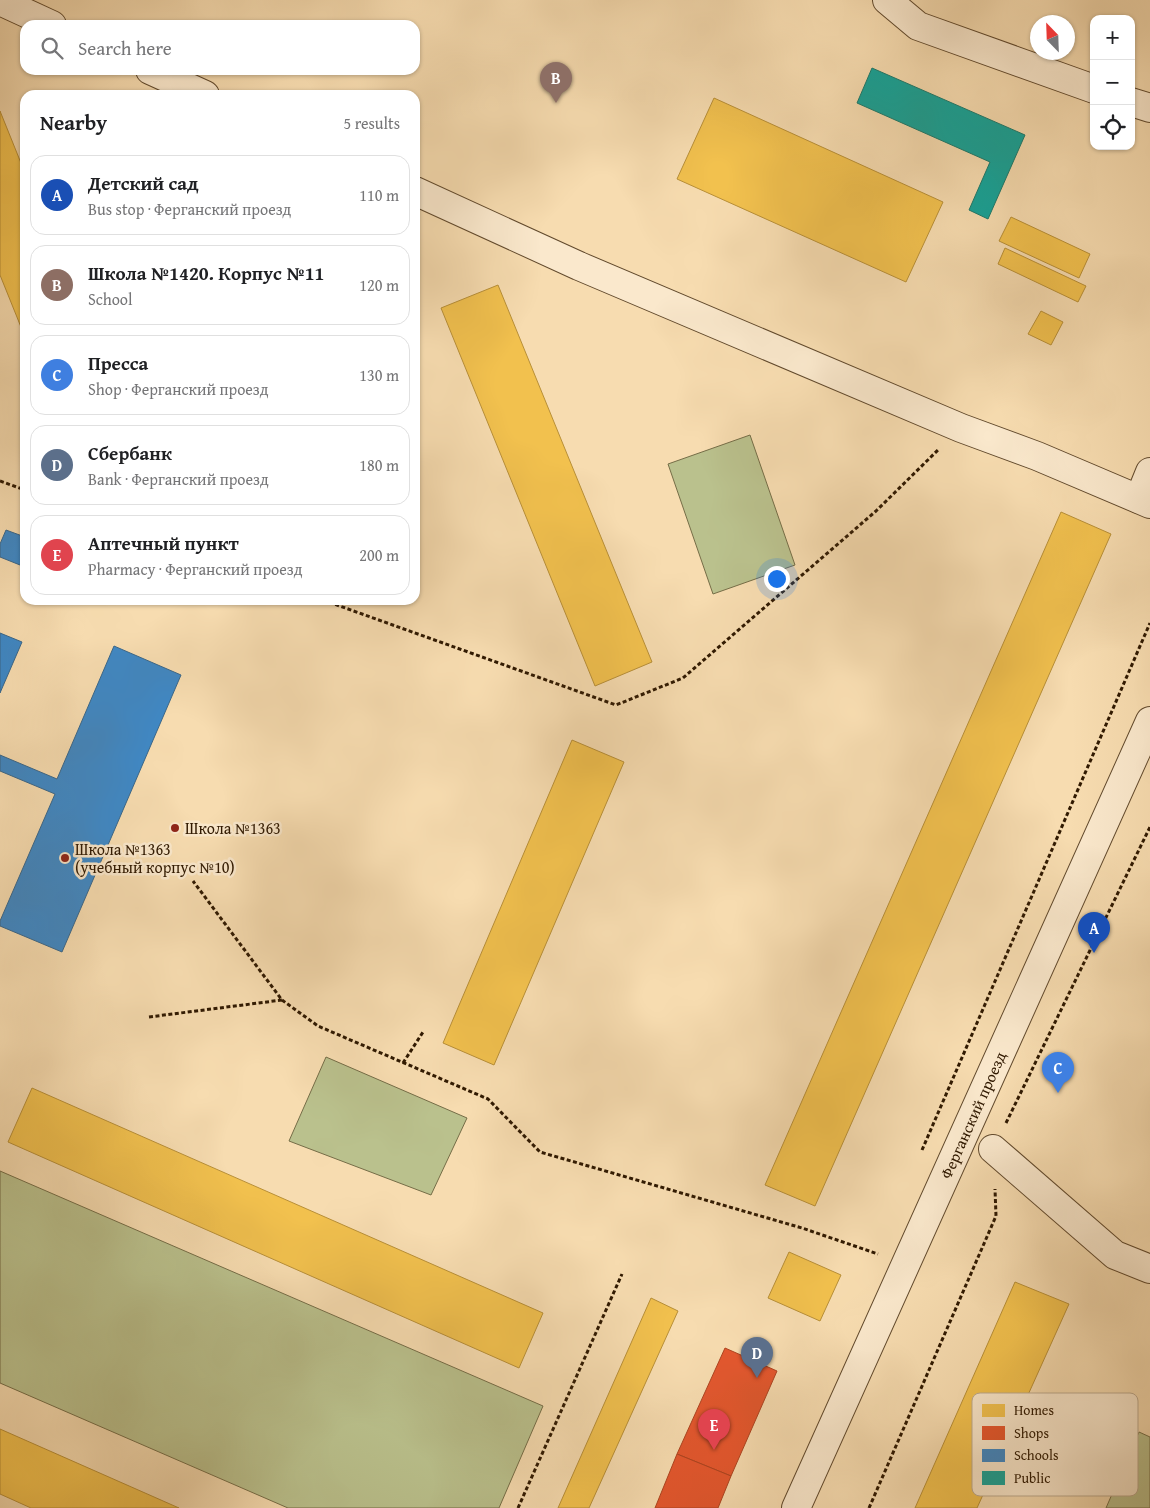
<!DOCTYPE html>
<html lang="en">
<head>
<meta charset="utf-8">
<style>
  body { margin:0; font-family:"Gentium Book Plus",serif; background:#f6f6f6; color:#202124 }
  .controls { position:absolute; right:15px; top:15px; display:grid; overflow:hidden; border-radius:10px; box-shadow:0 1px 4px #0004 }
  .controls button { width:45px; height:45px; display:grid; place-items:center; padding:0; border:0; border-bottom:1px solid #e0e0e0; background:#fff; color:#202124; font:25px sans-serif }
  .compass { position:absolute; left:1030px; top:15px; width:45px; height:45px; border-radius:50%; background:#fff; box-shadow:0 1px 4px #0004; rotate:337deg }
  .you { position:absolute; left:776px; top:578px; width:18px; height:18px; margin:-12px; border:4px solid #fff; border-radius:50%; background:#1a73e8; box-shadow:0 0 0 8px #1a73e833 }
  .badge { display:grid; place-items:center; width:32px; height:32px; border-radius:50%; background:#8f2418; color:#fff; font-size:16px; font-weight:700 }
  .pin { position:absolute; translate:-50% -41px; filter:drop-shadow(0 1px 2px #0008) }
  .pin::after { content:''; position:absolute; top:26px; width:18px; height:15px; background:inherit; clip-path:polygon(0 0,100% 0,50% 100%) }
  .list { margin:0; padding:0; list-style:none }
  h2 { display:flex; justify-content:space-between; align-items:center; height:65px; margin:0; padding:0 20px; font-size:21px }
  h2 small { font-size:16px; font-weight:400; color:#757577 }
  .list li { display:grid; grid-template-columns:32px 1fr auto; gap:15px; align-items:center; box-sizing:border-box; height:80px; margin:0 10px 10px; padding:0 10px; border:1px solid #e0e0e0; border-radius:15px }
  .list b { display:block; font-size:19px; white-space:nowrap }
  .list p { margin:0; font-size:16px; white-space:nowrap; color:#757577 }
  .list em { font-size:16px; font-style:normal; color:#757577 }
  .icon { flex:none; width:28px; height:28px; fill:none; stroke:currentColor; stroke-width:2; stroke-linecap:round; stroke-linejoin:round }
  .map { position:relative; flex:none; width:1150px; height:1508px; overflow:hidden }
  .search { position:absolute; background:#fff; box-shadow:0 1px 4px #0004; left:20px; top:20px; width:400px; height:55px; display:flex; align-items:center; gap:12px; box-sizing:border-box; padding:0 18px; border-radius:15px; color:#757577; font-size:19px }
  .panel { position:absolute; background:#fff; box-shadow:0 1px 4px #0004; left:20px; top:90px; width:400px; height:515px; border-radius:15px }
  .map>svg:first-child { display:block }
</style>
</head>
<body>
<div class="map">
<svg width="1150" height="1508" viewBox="0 0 1150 1508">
  <rect width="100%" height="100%" fill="#f7dcb0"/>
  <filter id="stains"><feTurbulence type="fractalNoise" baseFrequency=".004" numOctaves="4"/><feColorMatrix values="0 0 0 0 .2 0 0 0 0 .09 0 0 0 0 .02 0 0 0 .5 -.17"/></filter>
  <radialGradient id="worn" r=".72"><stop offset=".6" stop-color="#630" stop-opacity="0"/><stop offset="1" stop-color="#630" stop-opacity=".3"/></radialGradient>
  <g fill="#bac18d" stroke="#756d47">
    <polygon points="750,435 795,565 713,594 668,464"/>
    <polygon points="326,1057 467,1118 431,1195 289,1141"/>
    <polygon points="0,1171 543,1406 499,1508 288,1508 0,1383"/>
    <polygon points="1139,1432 1150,1437 1150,1508 1106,1508"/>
  </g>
  <g fill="#f2c14e" stroke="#b88f37">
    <polygon points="714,98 943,202 906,282 677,179"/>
    <polygon points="0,111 25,173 25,337 0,275"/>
    <polygon points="1011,217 1090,254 1079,278 999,241"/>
    <polygon points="1005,248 1086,286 1078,302 998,264"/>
    <polygon points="498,285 652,662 595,686 441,308"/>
    <polygon points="1041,311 1063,322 1051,345 1028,334"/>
    <polygon points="1061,512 1111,534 815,1206 765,1185"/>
    <polygon points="572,740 624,762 494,1065 443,1043"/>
    <polygon points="32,1088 543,1313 519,1368 8,1142"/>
    <polygon points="789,1252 841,1275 820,1321 768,1298"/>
    <polygon points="1015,1282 1069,1304 977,1508 915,1508"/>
    <polygon points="651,1298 678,1311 589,1508 558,1508"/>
    <polygon points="0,1429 179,1508 31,1508 0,1494"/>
  </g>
  <g fill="#e4572e" stroke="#ae4420">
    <polygon points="725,1348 777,1371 731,1476 677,1454"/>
    <polygon points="677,1454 731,1476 718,1508 655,1508"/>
  </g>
  <g fill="#3f88c5" stroke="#3a678a">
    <polygon points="6,530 25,537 25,567 0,557 0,544"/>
    <polygon points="0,633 22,642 0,693"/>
    <polygon points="114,646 181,675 62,952 0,926 0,921 55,794 0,771 0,755 57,779"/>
  </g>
  <polygon fill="#17a398" stroke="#1e7a6b" points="872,68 1025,135 988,219 969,210 990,162 857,103"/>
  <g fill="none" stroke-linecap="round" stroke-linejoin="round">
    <defs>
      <g id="minor">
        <polyline points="887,0 918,26 1094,89"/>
        <polyline points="0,1 52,25"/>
        <polyline points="150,70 205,95"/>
        <polyline points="1131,102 1150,108"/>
        <polyline points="415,191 579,266 961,428 1037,456 1150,504"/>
        <polyline points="1139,499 1150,472"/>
        <polyline points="993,1149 1115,1255 1150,1269"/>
        <path id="s1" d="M796,1508l354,-787"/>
      </g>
    </defs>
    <use href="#minor" stroke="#624a2d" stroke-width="30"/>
    <g stroke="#301901" stroke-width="3" stroke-dasharray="4 2.5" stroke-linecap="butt">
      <polyline points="0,481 25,490"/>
      <polyline points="323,600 616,705 683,678 876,511 939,449"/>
      <polyline points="282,1000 318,1026 488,1099 540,1152 802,1228 878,1254"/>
      <polyline points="149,1017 282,1000 193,881"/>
      <polyline points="403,1063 423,1032"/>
      <polyline points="1006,1123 1150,827"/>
      <polyline points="922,1150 1150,623"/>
      <polyline points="518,1508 622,1274"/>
      <polyline points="869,1508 996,1216 995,1189"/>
    </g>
    <use href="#minor" stroke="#fae8cc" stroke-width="28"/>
  </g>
  <g fill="#8f2418" stroke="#fae8cc" stroke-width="2">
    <circle cx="175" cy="828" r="5"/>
    <circle cx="65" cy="858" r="5"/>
  </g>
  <g text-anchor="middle" stroke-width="5" stroke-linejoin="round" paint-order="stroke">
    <g font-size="16" fill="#301901" stroke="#fae8cc" text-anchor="start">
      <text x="185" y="834">Школа №1363</text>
      <text x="75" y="855">Школа №1363<tspan x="75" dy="18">(учебный корпус №10)</tspan></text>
    </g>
    <g font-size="16" fill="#301901" stroke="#fae8cc">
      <text dy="6" stroke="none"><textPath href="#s1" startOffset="431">Ферганский проезд</textPath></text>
    </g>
  </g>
  <rect x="972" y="1393" width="166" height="103" rx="8" fill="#fae8cc" stroke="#bdaa8f" stroke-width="1"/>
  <rect x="982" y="1404" width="23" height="13" fill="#f2c14e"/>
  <rect x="982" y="1426" width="23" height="14" fill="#e4572e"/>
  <rect x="982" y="1449" width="23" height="13" fill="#3f88c5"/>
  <rect x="982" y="1471" width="23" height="14" fill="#17a398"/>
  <g font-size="14" fill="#301901">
    <text x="1014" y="1415">Homes</text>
    <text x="1014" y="1438">Shops</text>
    <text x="1014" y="1460">Schools</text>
    <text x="1014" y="1483">Public</text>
  </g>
  <rect width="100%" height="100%" filter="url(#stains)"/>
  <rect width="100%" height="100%" fill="url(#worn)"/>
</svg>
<div class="controls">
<button>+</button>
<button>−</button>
<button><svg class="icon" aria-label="locate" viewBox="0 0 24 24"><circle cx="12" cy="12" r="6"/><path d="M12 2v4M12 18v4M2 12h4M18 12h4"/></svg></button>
</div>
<svg class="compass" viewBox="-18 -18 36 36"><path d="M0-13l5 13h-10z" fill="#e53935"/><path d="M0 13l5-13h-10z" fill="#757577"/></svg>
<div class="you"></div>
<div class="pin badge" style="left:1094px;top:953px;background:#1a4fb4">A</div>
<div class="pin badge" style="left:556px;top:103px;background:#8d6e63">B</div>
<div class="pin badge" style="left:1058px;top:1093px;background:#3f7fe0">C</div>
<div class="pin badge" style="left:757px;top:1378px;background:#5c6f8a">D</div>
<div class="pin badge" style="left:714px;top:1450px;background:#e0444e">E</div>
<div class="search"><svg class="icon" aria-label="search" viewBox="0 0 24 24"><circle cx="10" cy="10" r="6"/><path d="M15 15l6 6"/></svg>Search here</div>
<section class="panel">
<h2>Nearby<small>5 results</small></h2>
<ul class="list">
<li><span class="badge" style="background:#1a4fb4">A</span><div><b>Детский сад</b><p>Bus stop · Ферганский проезд</p></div><em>110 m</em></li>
<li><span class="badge" style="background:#8d6e63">B</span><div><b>Школа №1420. Корпус №11</b><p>School</p></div><em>120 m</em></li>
<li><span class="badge" style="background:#3f7fe0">C</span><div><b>Пресса</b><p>Shop · Ферганский проезд</p></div><em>130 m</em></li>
<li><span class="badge" style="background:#5c6f8a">D</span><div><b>Сбербанк</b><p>Bank · Ферганский проезд</p></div><em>180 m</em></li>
<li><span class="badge" style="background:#e0444e">E</span><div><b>Аптечный пункт</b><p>Pharmacy · Ферганский проезд</p></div><em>200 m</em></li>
</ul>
</section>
</div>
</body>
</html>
